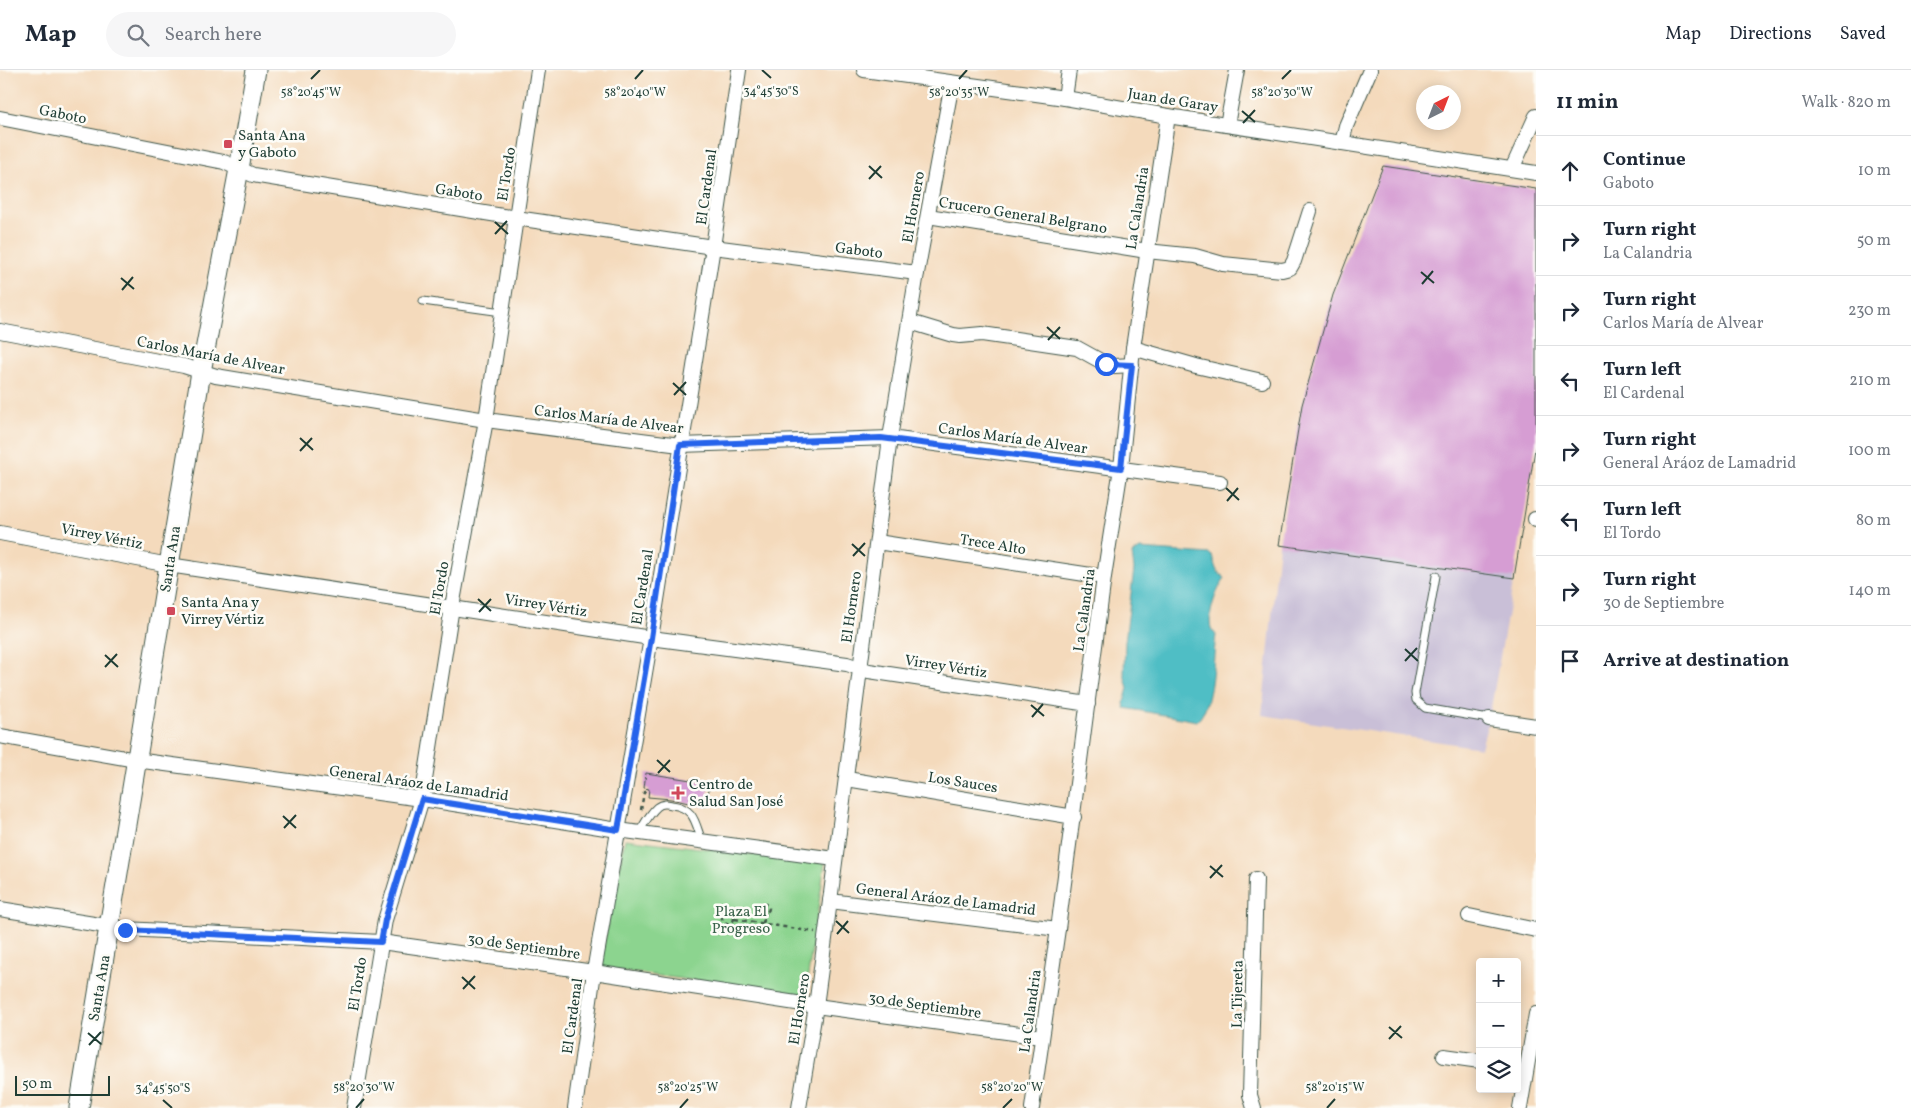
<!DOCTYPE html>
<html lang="en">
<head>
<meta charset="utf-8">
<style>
  body { margin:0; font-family:Vollkorn,serif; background:#f6f6f7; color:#1f2937 }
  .controls { position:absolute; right:15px; bottom:15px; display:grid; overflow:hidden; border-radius:5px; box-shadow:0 2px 12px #0003 }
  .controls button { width:45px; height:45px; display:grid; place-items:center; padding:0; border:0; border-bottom:1px solid #e0e1e3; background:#fff; color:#1f2937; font:25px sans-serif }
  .compass { position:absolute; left:1416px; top:15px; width:45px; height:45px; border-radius:50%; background:#fff; box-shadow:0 2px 12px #0003; rotate:42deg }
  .scale { position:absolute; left:15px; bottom:12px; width:95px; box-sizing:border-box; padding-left:5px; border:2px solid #1f3d34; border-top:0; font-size:14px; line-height:18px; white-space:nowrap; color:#1f3d34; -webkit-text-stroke:4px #fdfcf7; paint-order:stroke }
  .stop { position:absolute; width:15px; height:15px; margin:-11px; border:4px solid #2563eb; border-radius:50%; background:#fff }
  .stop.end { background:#2563eb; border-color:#fff; box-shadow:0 1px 5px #0008 }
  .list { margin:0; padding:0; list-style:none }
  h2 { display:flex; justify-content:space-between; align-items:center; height:65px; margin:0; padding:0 20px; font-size:21px }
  h2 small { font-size:16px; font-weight:400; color:#747a83 }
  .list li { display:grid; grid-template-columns:32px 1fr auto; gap:15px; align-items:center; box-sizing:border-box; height:70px; padding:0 20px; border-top:1px solid #e0e1e3 }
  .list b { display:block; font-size:19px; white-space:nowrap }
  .list p { margin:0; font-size:16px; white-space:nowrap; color:#747a83 }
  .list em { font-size:16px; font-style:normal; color:#747a83 }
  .icon { flex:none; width:28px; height:28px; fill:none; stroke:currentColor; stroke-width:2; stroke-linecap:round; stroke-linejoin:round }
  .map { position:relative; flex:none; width:1536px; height:1038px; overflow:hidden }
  header { display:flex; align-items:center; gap:30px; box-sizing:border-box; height:70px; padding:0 25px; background:#fff; border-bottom:1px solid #e0e1e3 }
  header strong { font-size:24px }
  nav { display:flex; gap:28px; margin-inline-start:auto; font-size:18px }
  .search { width:350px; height:45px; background:#f6f6f7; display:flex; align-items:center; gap:12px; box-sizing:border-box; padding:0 18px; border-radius:28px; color:#747a83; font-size:19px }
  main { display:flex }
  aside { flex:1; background:#fff }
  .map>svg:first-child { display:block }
</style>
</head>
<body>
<header>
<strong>Map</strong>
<div class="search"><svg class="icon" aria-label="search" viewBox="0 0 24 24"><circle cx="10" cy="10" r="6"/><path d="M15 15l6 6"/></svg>Search here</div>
<nav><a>Map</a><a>Directions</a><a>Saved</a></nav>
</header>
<main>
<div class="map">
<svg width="1536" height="1038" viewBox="0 0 1536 1038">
  <rect width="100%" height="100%" fill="#fdfcf7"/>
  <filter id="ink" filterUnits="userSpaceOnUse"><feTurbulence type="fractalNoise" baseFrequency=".02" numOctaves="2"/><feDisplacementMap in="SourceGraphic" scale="10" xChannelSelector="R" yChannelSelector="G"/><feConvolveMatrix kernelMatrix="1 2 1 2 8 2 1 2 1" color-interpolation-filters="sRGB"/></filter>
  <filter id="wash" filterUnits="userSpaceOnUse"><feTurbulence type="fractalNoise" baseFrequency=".0096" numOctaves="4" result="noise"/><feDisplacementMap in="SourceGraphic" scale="20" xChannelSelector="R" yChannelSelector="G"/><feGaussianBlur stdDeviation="1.12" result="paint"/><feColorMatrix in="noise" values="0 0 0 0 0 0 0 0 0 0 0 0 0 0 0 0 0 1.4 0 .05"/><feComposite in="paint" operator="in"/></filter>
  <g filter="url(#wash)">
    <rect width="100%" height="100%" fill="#f4dabc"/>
    <polygon fill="#c9bfd7" points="1383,96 1536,119 1514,508 1489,649 1481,678 1262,645 1279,475 1302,335 1333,225"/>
    <polygon fill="#8cd48f" stroke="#568862" points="625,769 825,793 805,925 599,898"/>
    <path fill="#4fbec5" stroke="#377e7c" d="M1140,479l70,5 4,4c0,10 3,14 11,20 -8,10 -18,37 -14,50 1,3 3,4 5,7 -3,21 -3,73 -19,86l-72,-13 -1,-5 4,-15 -4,-14 1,-32 9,-73 -2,-15z"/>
    <g id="blocks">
      <g fill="#d69dd3">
        <polygon points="1383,96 1536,119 1536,373 1514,508 1279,475 1302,335 1333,225"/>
        <polygon points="646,703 710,713 706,737 671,729 648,727 649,719 644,718"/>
      </g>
    </g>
  </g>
  <g filter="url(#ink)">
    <use href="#blocks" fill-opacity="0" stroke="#3f5548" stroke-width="1"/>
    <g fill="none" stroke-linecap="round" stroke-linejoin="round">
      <defs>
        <g id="lane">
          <polyline points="423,231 502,242"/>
          <polyline points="1436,506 1415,623 1416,630 1425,638 1489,649"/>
          <path d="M639,762c5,-8 11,-19 18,-25 5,-4 10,-3 15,-2 23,3 23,18 30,36"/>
        </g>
        <g id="street">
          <polyline points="864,0 1065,28 1168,46 1536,103"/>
          <polyline points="1065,28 1069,0"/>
          <polyline points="0,48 224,92 253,105 516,148 713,177 917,203"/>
          <polyline points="1227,55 1237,0"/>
          <polyline points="1342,73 1346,56 1370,0"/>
          <polyline points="1512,99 1536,46"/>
          <polyline points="928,146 1147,181 1195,186 1223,194 1282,200 1290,198 1294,191 1310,141"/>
          <polyline points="910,252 953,265 960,266 982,264 1077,278 1106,294 1115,296 1132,295"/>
          <polyline points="0,261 184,296 216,306 486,350 680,375 890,368 1220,412"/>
          <polyline points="1133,278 1196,296 1262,311"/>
          <polyline points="1535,449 1536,450"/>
          <polyline points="0,463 169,495 651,568 847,594 869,601 1088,634"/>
          <polyline points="877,472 1104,507"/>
          <polyline points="1489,649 1536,656"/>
          <polyline points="0,666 136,690 422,729 618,760 835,789"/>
          <polyline points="847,709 1074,747"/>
          <polyline points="830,831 1058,859"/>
          <polyline points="0,839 125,859 381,872 594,902 816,936 1042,967"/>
          <polyline points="1469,846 1536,860"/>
          <polyline points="1444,986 1480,991"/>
          <polyline points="354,1038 385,850 422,729 452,537 486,350 538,0"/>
          <polyline points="575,1038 594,902 651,568 713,177 739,0"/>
          <polyline points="799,1038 816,936 830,831 890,368 917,203 952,13"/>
          <polyline points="1032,1038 1058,859 1104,507 1121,398 1133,278 1168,46"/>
          <polyline points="1254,1038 1250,1025 1256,809"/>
          <polyline points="1520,1038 1536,944"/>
        </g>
        <polyline id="secondary" points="79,1038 201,302 239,99 256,0"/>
      </defs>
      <use href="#lane" stroke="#3f5548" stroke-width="9"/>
      <use href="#street" stroke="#3f5548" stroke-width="16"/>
      <use href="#secondary" stroke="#3f5548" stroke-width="21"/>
      <g stroke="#3f5548" stroke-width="2.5" stroke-dasharray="4 4" stroke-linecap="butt">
        <polyline points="641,740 644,722 647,722"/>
        <circle cx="765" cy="838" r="4"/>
        <circle cx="728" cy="848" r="6"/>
        <polyline points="735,849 815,862"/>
        <polyline points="763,853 765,843"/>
      </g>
      <use href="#lane" stroke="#fff" stroke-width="7"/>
      <use href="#street" stroke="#fff" stroke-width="14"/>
      <use href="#secondary" stroke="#fff" stroke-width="19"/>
    </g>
  </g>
  <g fill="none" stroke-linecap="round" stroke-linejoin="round" filter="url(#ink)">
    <polyline stroke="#2563eb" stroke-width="6" points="125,860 381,872 385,850 422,729 618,760 651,568 680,375 881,368 1121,398 1132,295 1106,294"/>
  </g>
  <path fill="none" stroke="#1f3d34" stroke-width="2" d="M762,0l9,8M311,9l9,-9M635,9l8,-9M959,9l8,-9M1282,9l9,-9M1242,41l13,11M1243,53l12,-13M869,96l13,12M869,109l12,-13M495,152l13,12M495,164l12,-13M1421,202l13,11M121,208l13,11M1422,214l11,-13M122,220l11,-13M1047,257l13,12M1048,270l12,-13M673,313l13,12M674,325l12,-13M300,368l13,12M300,381l12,-13M1226,418l13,12M1227,431l11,-13M852,474l13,12M853,486l12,-13M478,529l13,12M479,542l12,-13M1405,579l13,12M105,585l13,12M1405,591l12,-13M105,597l12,-13M1031,635l13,11M1032,647l11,-13M657,690l13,12M658,703l12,-13M283,746l13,12M284,758l12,-13M1210,796l13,11M1210,808l12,-13M836,851l13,12M837,864l11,-13M462,907l13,12M463,919l12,-13M1389,957l13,11M88,963l13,11M1389,969l12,-13M89,975l12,-13M163,1030l9,8M356,1038l8,-9M680,1038l8,-9M1003,1038l9,-9M1327,1038l8,-9"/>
  <g fill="#d1495b" stroke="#fdfcf7" stroke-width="2">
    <rect x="223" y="69" width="10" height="10" rx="2.5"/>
    <rect x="166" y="536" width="10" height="10" rx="2.5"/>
    <path d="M675.5 715.5h5v5h5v5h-5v5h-5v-5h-5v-5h5z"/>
  </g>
  <g text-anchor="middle" stroke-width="5" stroke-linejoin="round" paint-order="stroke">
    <g font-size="15" fill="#1f3d34" stroke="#fdfcf7">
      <text transform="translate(1173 30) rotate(9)" y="5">Juan de Garay</text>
      <text transform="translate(63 44) rotate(11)" y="5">Gaboto</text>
      <text transform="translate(506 104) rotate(-81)" y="5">El Tordo</text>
      <text transform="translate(706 117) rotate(-82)" y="5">El Cardenal</text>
      <text transform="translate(459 122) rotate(9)" y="5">Gaboto</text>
      <text transform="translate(913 137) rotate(-80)" y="5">El Hornero</text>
      <text transform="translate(1137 138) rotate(-81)" y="5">La Calandria</text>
      <text transform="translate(1023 145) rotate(9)" y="5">Crucero General Belgrano</text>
      <text transform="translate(859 180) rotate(7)" y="5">Gaboto</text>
      <text transform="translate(211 285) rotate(11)" y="5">Carlos María de Alvear</text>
      <text transform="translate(609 349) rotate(7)" y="5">Carlos María de Alvear</text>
      <text transform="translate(1013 368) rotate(8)" y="5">Carlos María de Alvear</text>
      <text transform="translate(102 466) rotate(11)" y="5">Virrey Vértiz</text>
      <text transform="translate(993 474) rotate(9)" y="5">Trece Alto</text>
      <text transform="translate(170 489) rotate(-81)" y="5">Santa Ana</text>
      <text transform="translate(642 517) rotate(-81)" y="5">El Cardenal</text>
      <text transform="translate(439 518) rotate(-80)" y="5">El Tordo</text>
      <text transform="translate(546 535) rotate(9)" y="5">Virrey Vértiz</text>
      <text transform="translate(851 537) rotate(-82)" y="5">El Hornero</text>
      <text transform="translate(1084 540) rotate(-82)" y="5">La Calandria</text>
      <text transform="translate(946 596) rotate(9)" y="5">Virrey Vértiz</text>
      <text transform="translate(963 712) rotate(9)" y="5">Los Sauces</text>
      <text transform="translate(419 713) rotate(8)" y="5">General Aráoz de Lamadrid</text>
      <text transform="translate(946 829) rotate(7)" y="5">General Aráoz de Lamadrid</text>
      <text transform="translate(524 876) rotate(8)" y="5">30 de Septiembre</text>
      <text transform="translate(357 914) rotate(-81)" y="5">El Tordo</text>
      <text transform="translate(99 918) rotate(-80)" y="5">Santa Ana</text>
      <text transform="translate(1237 924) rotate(-89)" y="5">La Tijereta</text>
      <text transform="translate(925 935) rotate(8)" y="5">30 de Septiembre</text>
      <text transform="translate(799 939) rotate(-81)" y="5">El Hornero</text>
      <text transform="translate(1030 941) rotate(-82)" y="5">La Calandria</text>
      <text transform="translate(572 946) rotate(-82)" y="5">El Cardenal</text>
    </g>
    <g font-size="15" fill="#1f3d34" stroke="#fdfcf7" text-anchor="start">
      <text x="238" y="70">Santa Ana<tspan x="238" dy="17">y Gaboto</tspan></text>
      <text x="181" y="537">Santa Ana y<tspan x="181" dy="17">Virrey Vértiz</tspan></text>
      <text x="689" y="719">Centro de<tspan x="689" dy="17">Salud San José</tspan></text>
    </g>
    <g font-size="15" fill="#3a634b" stroke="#fdfcf7">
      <text x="741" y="846">Plaza El<tspan x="741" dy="17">Progreso</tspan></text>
    </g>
  </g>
  <g font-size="12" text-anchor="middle" fill="#1f3d34" stroke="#fdfcf7" stroke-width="5" stroke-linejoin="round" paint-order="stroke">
    <text x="771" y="25">34°45'30"S</text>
    <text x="311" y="26">58°20'45"W</text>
    <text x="635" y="26">58°20'40"W</text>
    <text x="959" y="26">58°20'35"W</text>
    <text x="1282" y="26">58°20'30"W</text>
    <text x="364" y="1021">58°20'30"W</text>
    <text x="688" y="1021">58°20'25"W</text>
    <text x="1012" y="1021">58°20'20"W</text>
    <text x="1335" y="1021">58°20'15"W</text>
    <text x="163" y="1022">34°45'50"S</text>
  </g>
</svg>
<div class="controls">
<button>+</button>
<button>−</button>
<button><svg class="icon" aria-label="layers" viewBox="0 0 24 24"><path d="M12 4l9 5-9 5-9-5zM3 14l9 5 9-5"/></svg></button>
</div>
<svg class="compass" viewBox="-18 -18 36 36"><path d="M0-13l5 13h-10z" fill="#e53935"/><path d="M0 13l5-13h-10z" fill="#747a83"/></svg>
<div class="scale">50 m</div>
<div class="stop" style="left:1106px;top:294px"></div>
<div class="stop end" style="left:125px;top:860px"></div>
</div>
<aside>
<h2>11 min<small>Walk · 820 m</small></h2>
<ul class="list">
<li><svg class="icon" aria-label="ahead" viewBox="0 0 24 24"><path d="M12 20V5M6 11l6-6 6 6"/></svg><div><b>Continue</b><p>Gaboto</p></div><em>10 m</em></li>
<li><svg class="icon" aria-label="right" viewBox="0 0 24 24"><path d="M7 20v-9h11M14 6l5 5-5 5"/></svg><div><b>Turn right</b><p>La Calandria</p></div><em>50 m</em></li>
<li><svg class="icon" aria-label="right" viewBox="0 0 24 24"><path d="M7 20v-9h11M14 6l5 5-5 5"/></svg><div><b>Turn right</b><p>Carlos María de Alvear</p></div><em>230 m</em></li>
<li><svg class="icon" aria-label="left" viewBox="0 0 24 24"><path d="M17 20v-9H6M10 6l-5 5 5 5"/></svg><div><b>Turn left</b><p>El Cardenal</p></div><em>210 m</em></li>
<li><svg class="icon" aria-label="right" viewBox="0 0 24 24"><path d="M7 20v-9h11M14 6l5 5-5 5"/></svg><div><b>Turn right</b><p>General Aráoz de Lamadrid</p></div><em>100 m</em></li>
<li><svg class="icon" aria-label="left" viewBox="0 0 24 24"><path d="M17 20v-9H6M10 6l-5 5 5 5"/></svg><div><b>Turn left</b><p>El Tordo</p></div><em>80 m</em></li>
<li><svg class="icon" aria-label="right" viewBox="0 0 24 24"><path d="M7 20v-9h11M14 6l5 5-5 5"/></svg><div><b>Turn right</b><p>30 de Septiembre</p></div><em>140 m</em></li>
<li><svg class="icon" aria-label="arrive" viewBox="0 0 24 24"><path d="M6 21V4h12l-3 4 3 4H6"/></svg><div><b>Arrive at destination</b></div></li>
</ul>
</aside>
</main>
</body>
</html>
